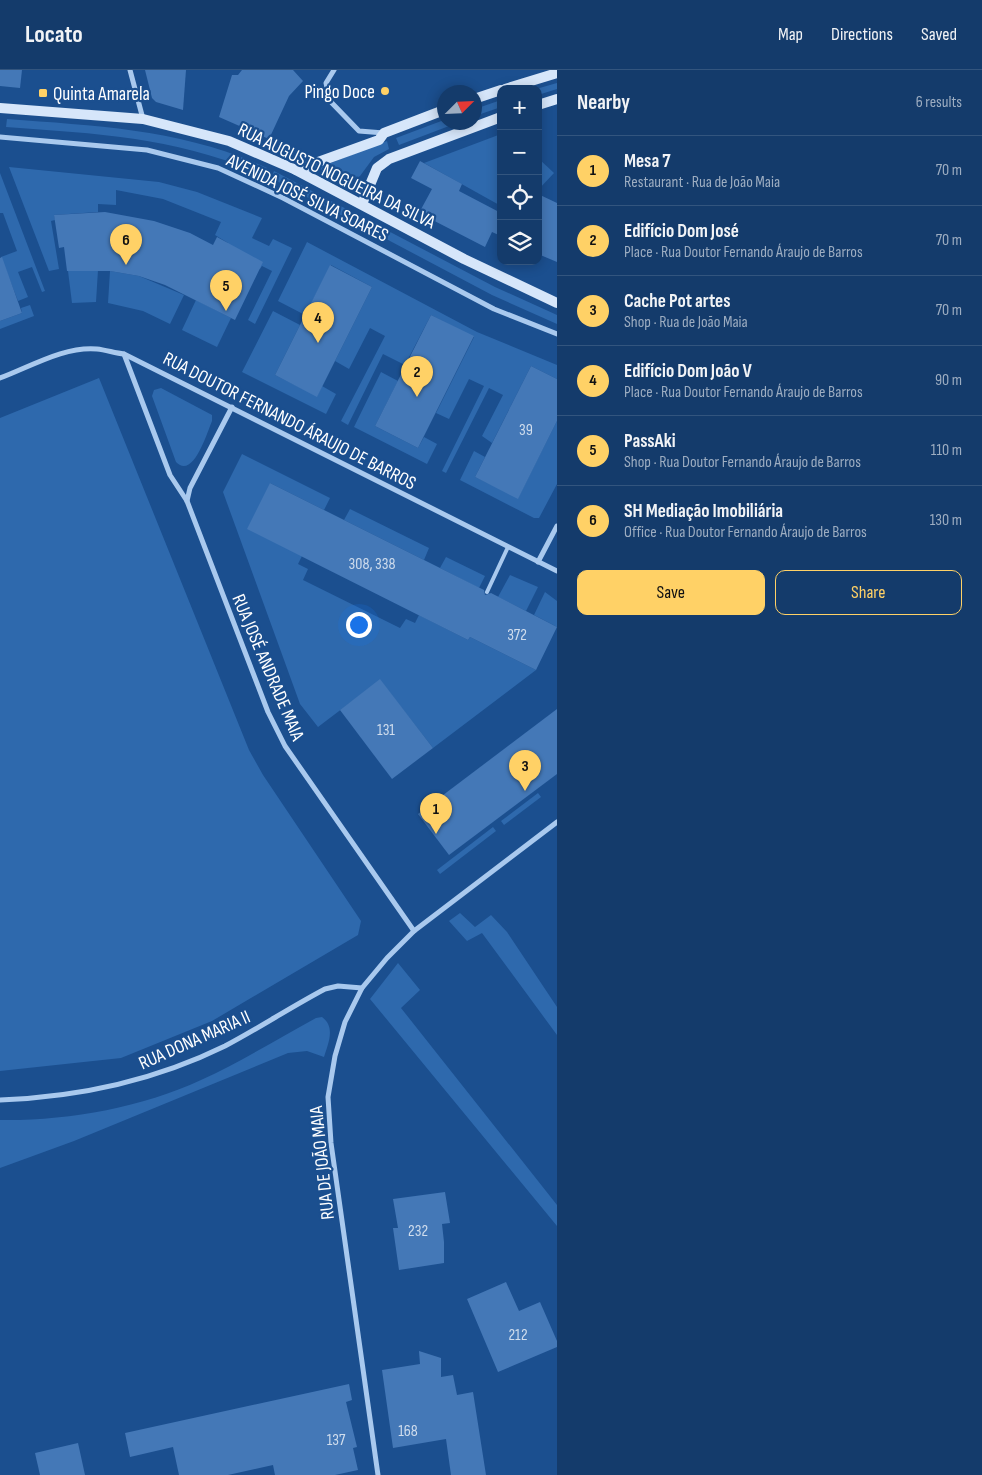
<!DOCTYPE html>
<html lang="en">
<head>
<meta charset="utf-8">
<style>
  body { margin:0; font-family:"Sofia Sans Condensed",sans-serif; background:#1d4271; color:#f1f3f6 }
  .controls { position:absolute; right:15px; top:15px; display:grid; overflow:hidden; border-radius:10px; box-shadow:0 2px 12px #0003 }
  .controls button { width:45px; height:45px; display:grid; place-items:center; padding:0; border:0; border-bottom:1px solid #33557e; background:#143b6b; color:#f1f3f6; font:25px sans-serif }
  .compass { position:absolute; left:437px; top:15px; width:45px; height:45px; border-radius:50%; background:#143b6b; box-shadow:0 2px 12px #0003; rotate:66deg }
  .you { position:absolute; left:358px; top:554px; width:18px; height:18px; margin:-12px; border:4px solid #fff; border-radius:50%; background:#1a73e8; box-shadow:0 0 0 8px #1a73e833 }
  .badge { display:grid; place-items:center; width:32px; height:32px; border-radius:50%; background:#ffd166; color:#111; font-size:16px; font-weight:700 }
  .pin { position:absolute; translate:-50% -41px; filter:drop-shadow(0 1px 2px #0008) }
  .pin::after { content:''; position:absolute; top:26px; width:18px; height:15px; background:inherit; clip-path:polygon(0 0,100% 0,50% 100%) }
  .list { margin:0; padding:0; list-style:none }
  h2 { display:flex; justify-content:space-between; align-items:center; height:65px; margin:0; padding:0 20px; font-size:21px }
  h2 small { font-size:16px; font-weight:400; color:#9dadc1 }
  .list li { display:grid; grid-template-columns:32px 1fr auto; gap:15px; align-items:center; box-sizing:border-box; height:70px; padding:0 20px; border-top:1px solid #33557e }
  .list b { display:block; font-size:19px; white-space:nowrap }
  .list p { margin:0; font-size:16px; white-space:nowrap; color:#9dadc1 }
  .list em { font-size:16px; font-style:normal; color:#9dadc1 }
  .actions { display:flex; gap:10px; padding:15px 20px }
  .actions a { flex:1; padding:11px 0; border:1px solid #ffd166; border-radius:10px; text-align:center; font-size:18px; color:#ffd166 }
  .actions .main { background:#ffd166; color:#111 }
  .icon { flex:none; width:28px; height:28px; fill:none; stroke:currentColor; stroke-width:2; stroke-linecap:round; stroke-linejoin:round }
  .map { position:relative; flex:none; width:557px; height:1405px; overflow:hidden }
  header { display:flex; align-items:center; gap:30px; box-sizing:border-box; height:70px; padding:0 25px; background:#143b6b; border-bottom:1px solid #33557e }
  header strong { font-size:24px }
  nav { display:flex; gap:28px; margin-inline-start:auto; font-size:18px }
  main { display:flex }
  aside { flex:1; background:#143b6b }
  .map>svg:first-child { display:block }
</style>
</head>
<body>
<header>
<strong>Locato</strong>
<nav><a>Map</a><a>Directions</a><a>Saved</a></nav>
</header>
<main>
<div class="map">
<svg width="557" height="1405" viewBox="0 0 557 1405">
  <rect width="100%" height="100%" fill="#1b4f8f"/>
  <g fill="#2e69ad">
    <polygon points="557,13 557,19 538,25 538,19 536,19"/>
    <polygon points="501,30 501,37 475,46 475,39"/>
    <path d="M7,49c91,7 176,10 260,49l-3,7c-89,-38 -163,-41 -258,-48z"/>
    <polygon points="444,50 444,52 457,53 399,75 396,68"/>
    <polygon points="501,64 501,136 424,93"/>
    <polygon points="387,71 389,79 374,87 360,106 351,111 343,111 318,98"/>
    <polygon points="538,88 554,103 538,120"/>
    <polygon points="9,97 159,112 197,122 262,148 252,168 269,176 273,169 292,178 255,254 248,250 272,201 262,196 260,199 224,181 228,173 215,165 221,152 163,129 116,120 116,135 98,134 98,142 54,145 55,150 51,151 59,199 49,201"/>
    <polygon points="274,101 495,217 557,245 557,254 492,225 271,108"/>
    <polygon points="0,103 45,221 42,222 32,197 18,202 28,227 18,231 1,187 17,181 3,143 0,143"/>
    <polygon points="307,172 477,262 557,295 557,309 531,296 492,373 482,366 503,325 489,318 446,403 442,401 484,316 469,309 449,349 436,343 474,267 431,245 405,295 383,284 348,355 341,351 385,266 370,258 349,299 335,291 372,217 331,195 305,245 278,231"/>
    <polygon points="98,200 96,232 72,233 68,201"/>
    <polygon points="110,201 139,206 184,225 170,254 143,241 108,233"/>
    <polygon points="196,230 231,248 217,277 182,260"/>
    <polygon points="30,235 34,246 0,259 0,251 22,243 21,238"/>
    <polygon points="273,241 300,255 275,305 317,326 322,316 336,324 326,344 242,302"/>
    <polygon points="381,302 398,311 375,356 418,378 424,367 437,374 427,394 354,357"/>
    <polygon points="99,308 249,680 263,705 361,851 358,865 212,951 121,988 0,1001 0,348"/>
    <path d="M161,318l51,27v6c-5,12 -19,59 -36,41l-24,-66 2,-6z"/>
    <polygon points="557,351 557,414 539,448 534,448 460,410 474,381 485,387 475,407 518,428"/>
    <polygon points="242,384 330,428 324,440 270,413 302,486 298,494 308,499 303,510 400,558 406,549 415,553 419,545 468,570 470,567 536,600 433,678 380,610 318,657 300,634 223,422"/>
    <polygon points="350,439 429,478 424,490 344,450"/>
    <polygon points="446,487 485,506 479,518 440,498"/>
    <polygon points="510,505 538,517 526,541 498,527"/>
    <polygon points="545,522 557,531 557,557 534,545"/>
    <polygon points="538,723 541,727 504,755 501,751"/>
    <polygon points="493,757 496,761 440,804 437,800"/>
    <polygon points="460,843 475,857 491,845 507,862 557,937 557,965 482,863 467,871 449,851"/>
    <polygon points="398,893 420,920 401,938 557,1135 557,1156 370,929"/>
    <path d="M322,947c14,10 6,27 2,40l-17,-6 -19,2 -214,88 -74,27v-48c67,1 140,-12 201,-40 40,-18 76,-41 115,-62z"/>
  </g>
  <g fill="#4478b7">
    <polygon points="0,0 22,0 20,18 0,16"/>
    <polygon points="145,0 186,0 183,40 156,32 152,28"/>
    <polygon points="242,0 293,0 303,11 289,26 269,69 219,47 232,5 238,5"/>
    <polygon points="420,91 462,114 459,121 501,143 501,166 492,162 485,177 419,143 432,119 411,108"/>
    <polygon points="538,124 557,133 557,192 538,184"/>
    <polygon points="105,142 154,151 190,163 213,175 217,167 263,192 235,250 165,215 139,206 110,201 67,201 64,177 59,178 54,145"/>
    <polygon points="2,187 22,243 0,251 0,188"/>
    <polygon points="330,195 372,217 317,327 275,305"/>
    <polygon points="431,245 474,266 418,378 375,356"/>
    <polygon points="531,296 557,309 557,351 518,429 475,407"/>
    <polygon points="270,413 484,520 485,525 491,523 557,557 536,600 470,567 468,570 247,459"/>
    <polygon points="380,609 433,678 392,709 340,640"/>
    <polygon points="557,639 557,704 449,785 418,744"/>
    <polygon points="445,1122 450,1153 442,1154 444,1172 444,1193 399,1200 393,1158 398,1158 393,1129"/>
    <polygon points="506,1212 519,1241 540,1232 557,1271 557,1277 498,1302 467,1229"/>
    <polygon points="419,1281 441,1288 441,1307 453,1305 457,1325 473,1322 486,1405 451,1405 446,1369 393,1378 382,1300 420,1294"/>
    <polygon points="349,1314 352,1330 346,1332 357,1377 353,1378 358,1400 335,1405 275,1405 273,1395 228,1405 179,1405 173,1377 130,1387 125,1363"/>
    <polygon points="78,1373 85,1405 40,1405 35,1383"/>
  </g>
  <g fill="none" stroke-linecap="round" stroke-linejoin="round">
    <polyline stroke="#a9c9ee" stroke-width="4" points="487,522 508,477"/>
    <g stroke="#a9c9ee" stroke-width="5">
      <polyline points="130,0 143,49"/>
      <polyline points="334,0 326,13 330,31 359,61 384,63"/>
      <polyline points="0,67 147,80 218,98 283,128 494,239 557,264"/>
      <polyline points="124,284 170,405 187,431 268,642 285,676 414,861"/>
      <path d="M0,308c30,-11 64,-32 97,-29 9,1 18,4 27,5l433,217"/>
      <polyline points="187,431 190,418 232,337"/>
      <polyline points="538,492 557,456"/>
      <path d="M0,1030c79,-3 154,-19 225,-54 34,-18 66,-39 100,-57l13,-3 24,2"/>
      <polyline points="378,1405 331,1073 328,1027 335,986 345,952 362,918 387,888 414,861 557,752"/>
    </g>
    <g stroke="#d6e6fa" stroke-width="10">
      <polyline points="505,19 557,3"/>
      <polyline points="474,29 501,20"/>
      <polyline points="538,35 557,29"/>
      <polyline points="0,38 143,49 229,71 296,100 464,189 557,233"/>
      <polyline points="296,100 379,70 384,63 444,40"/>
      <polyline points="362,134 377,98 389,89 501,47"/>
    </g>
  </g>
  <g fill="#ffd166" stroke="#1b4f8f" stroke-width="2">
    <circle cx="385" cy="21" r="5"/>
    <rect x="38" y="18" width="10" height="10" rx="2.5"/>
  </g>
  <g text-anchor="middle" stroke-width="4.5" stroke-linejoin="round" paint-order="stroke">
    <g font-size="16" fill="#d0dded">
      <text x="526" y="365">39</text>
      <text x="372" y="499">308, 338</text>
      <text x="517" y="570">372</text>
      <text x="386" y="665">131</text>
      <text x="418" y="1166">232</text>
      <text x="518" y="1270">212</text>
      <text x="408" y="1366">168</text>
      <text x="336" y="1375">137</text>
    </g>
    <g font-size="19" fill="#fff" stroke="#1b4f8f" text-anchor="end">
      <text x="375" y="28">Pingo Doce</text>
      <text x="53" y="30" text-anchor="start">Quinta Amarela</text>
    </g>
    <g font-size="19" fill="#fff" stroke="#1b4f8f">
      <text transform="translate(337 105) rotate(26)" y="7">RUA AUGUSTO NOGUEIRA DA SILVA</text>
      <text transform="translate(308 127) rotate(26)" y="7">AVENIDA JOSÉ SILVA SOARES</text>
      <text transform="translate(290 350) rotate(27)" y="7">RUA DOUTOR FERNANDO ÁRAUJO DE BARROS</text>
      <text transform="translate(269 597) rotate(67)" y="7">RUA JOSÉ ANDRADE MAIA</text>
      <text transform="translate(194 969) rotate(-24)" y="7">RUA DONA MARIA II</text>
      <text transform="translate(321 1093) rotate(-96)" y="7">RUA DE JOÃO MAIA</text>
    </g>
  </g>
</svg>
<div class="controls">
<button>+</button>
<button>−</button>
<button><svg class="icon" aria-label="locate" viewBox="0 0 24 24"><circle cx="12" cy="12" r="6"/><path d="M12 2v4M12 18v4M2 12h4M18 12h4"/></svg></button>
<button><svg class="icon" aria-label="layers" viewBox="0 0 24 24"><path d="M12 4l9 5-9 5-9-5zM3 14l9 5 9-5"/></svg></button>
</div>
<svg class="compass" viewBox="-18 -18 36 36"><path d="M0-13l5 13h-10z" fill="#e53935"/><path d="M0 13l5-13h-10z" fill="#9dadc1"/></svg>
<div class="you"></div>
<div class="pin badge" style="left:436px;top:764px">1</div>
<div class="pin badge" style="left:417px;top:327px">2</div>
<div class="pin badge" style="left:525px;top:721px">3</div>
<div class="pin badge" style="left:318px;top:273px">4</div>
<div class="pin badge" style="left:226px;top:241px">5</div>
<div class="pin badge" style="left:126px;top:195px">6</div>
</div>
<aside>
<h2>Nearby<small>6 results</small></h2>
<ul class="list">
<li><span class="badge">1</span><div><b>Mesa 7</b><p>Restaurant · Rua de João Maia</p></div><em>70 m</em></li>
<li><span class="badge">2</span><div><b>Edifício Dom José</b><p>Place · Rua Doutor Fernando Áraujo de Barros</p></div><em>70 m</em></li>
<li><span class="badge">3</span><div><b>Cache Pot artes</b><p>Shop · Rua de João Maia</p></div><em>70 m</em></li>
<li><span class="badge">4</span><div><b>Edifício Dom João V</b><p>Place · Rua Doutor Fernando Áraujo de Barros</p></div><em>90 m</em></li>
<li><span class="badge">5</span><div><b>PassAki</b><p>Shop · Rua Doutor Fernando Áraujo de Barros</p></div><em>110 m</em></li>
<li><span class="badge">6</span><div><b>SH Mediação Imobiliária</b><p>Office · Rua Doutor Fernando Áraujo de Barros</p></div><em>130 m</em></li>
</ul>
<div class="actions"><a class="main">Save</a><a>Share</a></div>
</aside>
</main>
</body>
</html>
